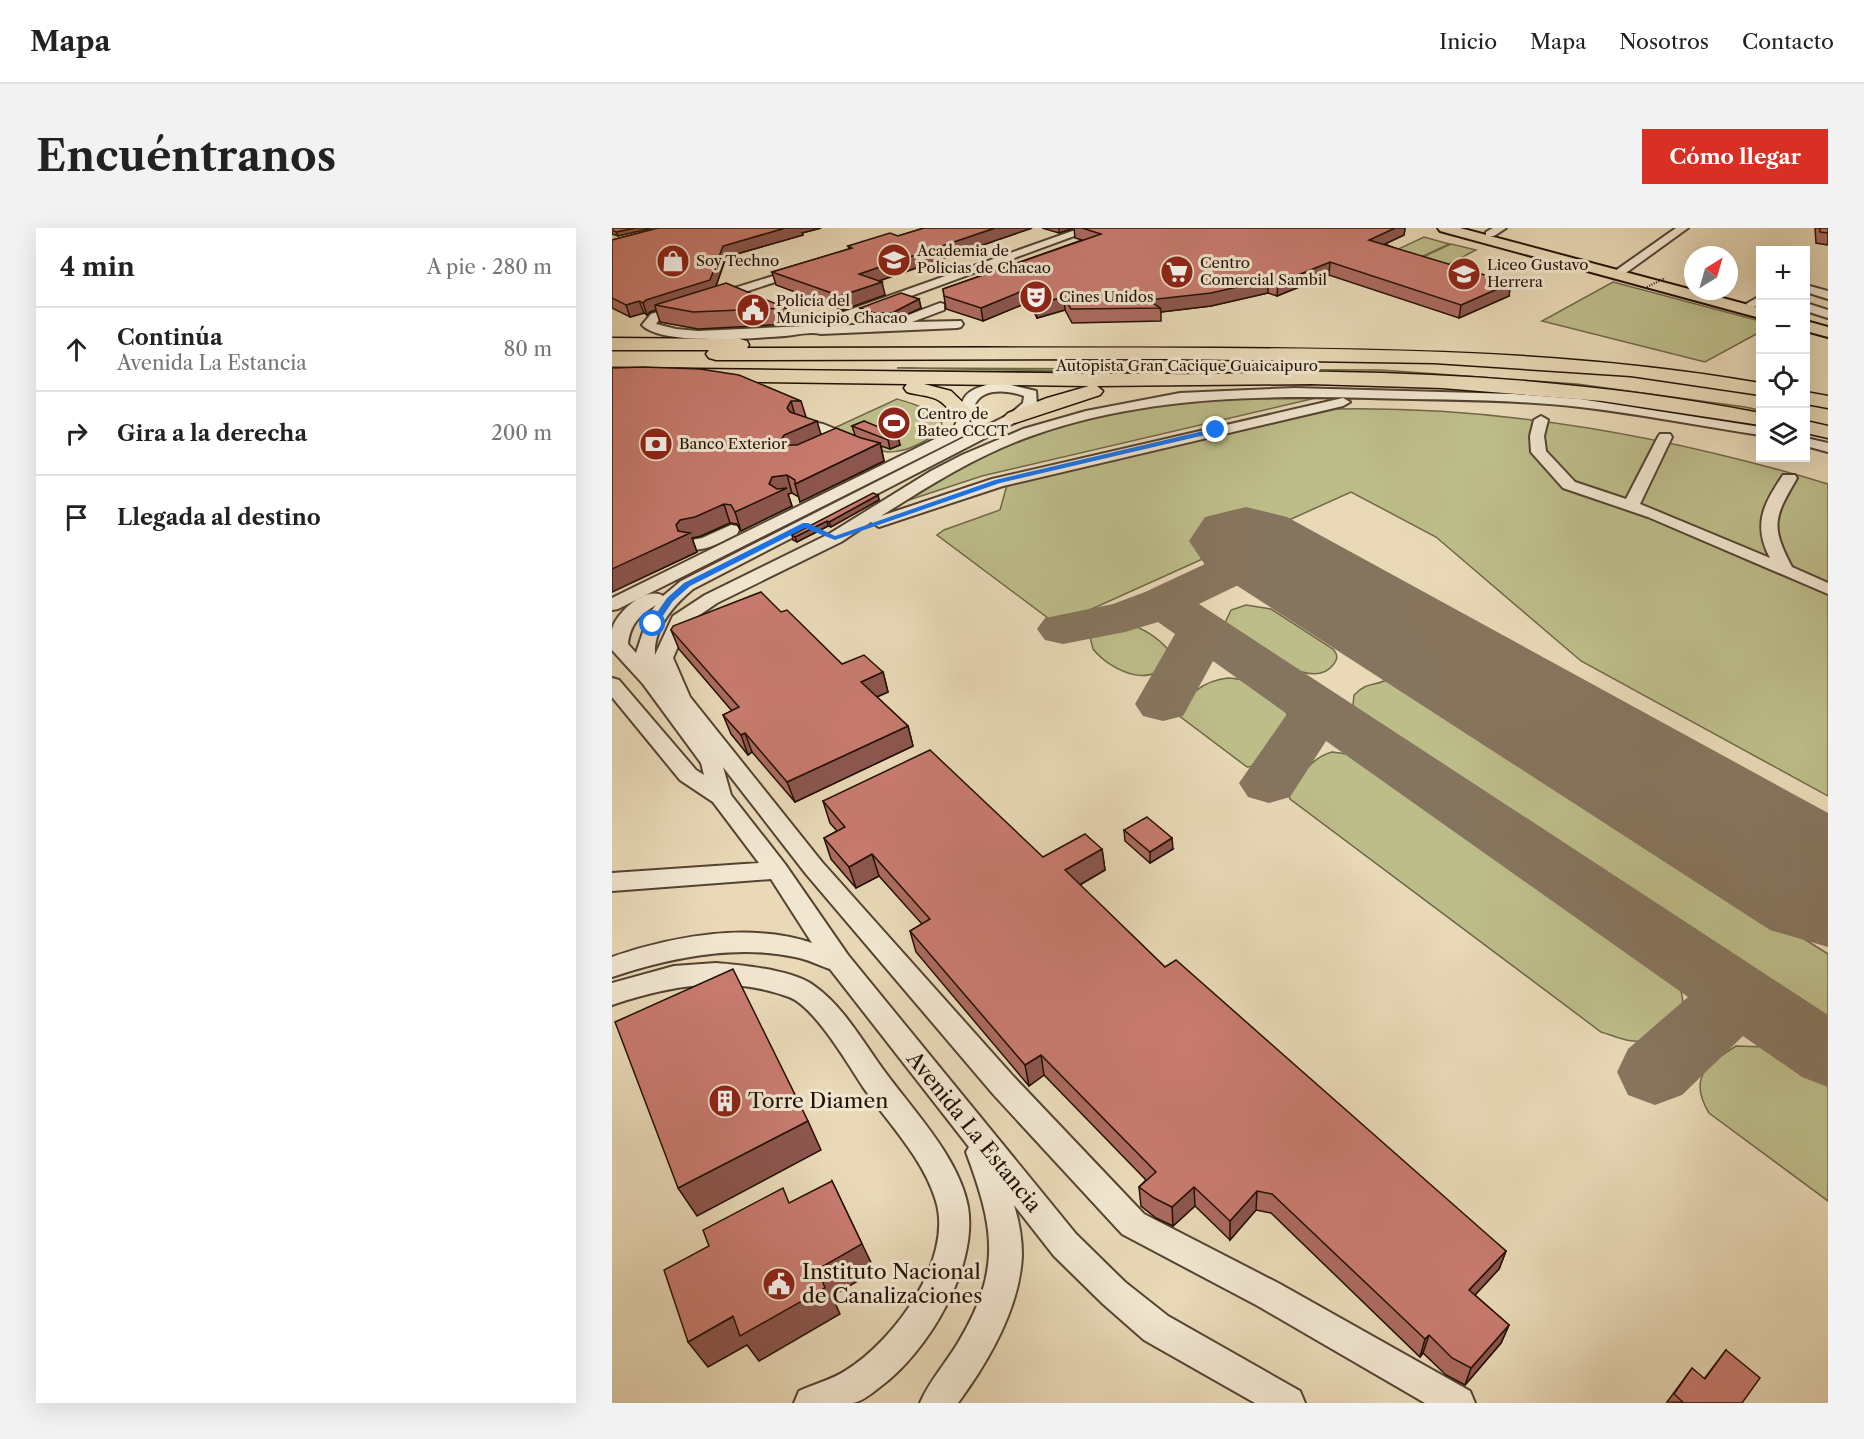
<!DOCTYPE html>
<html lang="es">
<head>
<meta charset="utf-8">
<style>
  body { margin:0; font-family:"Libre Caslon Text",serif; background:#f2f2f2; color:#222 }
  .controls { position:absolute; right:18px; top:18px; display:grid; overflow:hidden; border-radius:0px; box-shadow:0 6px 24px #0002 }
  .controls button { width:54px; height:54px; display:grid; place-items:center; padding:0; border:0; border-bottom:2px solid #e0e0e0; background:#fff; color:#222; font:30px sans-serif }
  .compass { position:absolute; left:1072px; top:18px; width:54px; height:54px; border-radius:50%; background:#fff; box-shadow:0 6px 24px #0002; rotate:37deg }
  .stop { position:absolute; width:18px; height:18px; margin:-14px; border:4px solid #1a73e8; border-radius:50%; background:#fff }
  .stop.end { background:#1a73e8; border-color:#fff; box-shadow:0 2px 6px #0008 }
  .list { margin:0; padding:0; list-style:none }
  h2 { display:flex; justify-content:space-between; align-items:center; height:78px; margin:0; padding:0 24px; font-size:26px }
  h2 small { font-size:20px; font-weight:400; color:#767676 }
  .list li { display:grid; grid-template-columns:39px 1fr auto; gap:18px; align-items:center; box-sizing:border-box; height:84px; padding:0 24px; border-top:2px solid #e0e0e0 }
  .list b { display:block; font-size:22px; white-space:nowrap }
  .list p { margin:0; font-size:20px; white-space:nowrap; color:#767676 }
  .list em { font-size:20px; font-style:normal; color:#767676 }
  .icon { flex:none; width:33px; height:33px; fill:none; stroke:currentColor; stroke-width:2; stroke-linecap:round; stroke-linejoin:round }
  .map { position:relative; flex:none; width:1216px; height:1175px; overflow:hidden; border-radius:0px }
  header { display:flex; align-items:center; gap:36px; box-sizing:border-box; height:84px; padding:0 30px; background:#fff; border-bottom:2px solid #e0e0e0 }
  header strong { font-size:28px }
  nav { display:flex; gap:33px; margin-inline-start:auto; font-size:21px }
  .intro { display:flex; align-items:center; justify-content:space-between; box-sizing:border-box; height:144px; padding:0 36px }
  h1 { margin:0; font-size:42px }
  .button { padding:15px 27px; border-radius:0px; background:#d93025; color:#fff; font-size:21px; font-weight:700 }
  main { display:flex; gap:36px; padding:0 36px }
  aside { flex:1; background:#fff; border-radius:0px; box-shadow:0 6px 24px #0002 }
  .map>svg:first-child { display:block }
</style>
</head>
<body>
<header>
<strong>Mapa</strong>
<nav><a>Inicio</a><a>Mapa</a><a>Nosotros</a><a>Contacto</a></nav>
</header>
<div class="intro"><h1>Encuéntranos</h1><a class="button">Cómo llegar</a></div>
<main>
<aside>
<h2>4 min<small>A pie · 280 m</small></h2>
<ul class="list">
<li><svg class="icon" aria-label="ahead" viewBox="0 0 24 24"><path d="M12 20V5M6 11l6-6 6 6"/></svg><div><b>Continúa</b><p>Avenida La Estancia</p></div><em>80 m</em></li>
<li><svg class="icon" aria-label="right" viewBox="0 0 24 24"><path d="M7 20v-9h11M14 6l5 5-5 5"/></svg><div><b>Gira a la derecha</b></div><em>200 m</em></li>
<li><svg class="icon" aria-label="arrive" viewBox="0 0 24 24"><path d="M6 21V4h12l-3 4 3 4H6"/></svg><div><b>Llegada al destino</b></div></li>
</ul>
</aside>
<div class="map">
<svg width="1216" height="1175" viewBox="0 0 1216 1175">
  <rect width="100%" height="100%" fill="#e9d9b7"/>
  <filter id="stains"><feTurbulence type="fractalNoise" baseFrequency=".00333" numOctaves="4"/><feColorMatrix values="0 0 0 0 .2 0 0 0 0 .09 0 0 0 0 .02 0 0 0 .5 -.17"/></filter>
  <radialGradient id="worn" r=".72"><stop offset=".6" stop-color="#630" stop-opacity="0"/><stop offset="1" stop-color="#630" stop-opacity=".3"/></radialGradient>
  <g fill="#bdbd8a" stroke="#706747" stroke-width="1.5">
    <polygon points="812,9 837,16 807,30 782,23"/>
    <polygon points="839,16 864,22 835,37 809,30"/>
    <polygon points="1001,54 1148,93 1148,104 1093,134 930,93"/>
    <polygon points="285,140 769,142 965,156 1133,179 1148,182 1148,187 1114,181 745,145 585,145"/>
    <polygon points="725,165 370,248 297,272 329,245 396,214 475,191 589,170"/>
    <path d="M285,171c24,7 71,20 26,43 -12,6 -21,10 -35,10 -15,-1 -41,-16 -56,-23z"/>
    <path d="M724,181c167,-3 333,27 492,75v312l-247,-135 -145,-124 -85,-45 -288,130 -11,-1 -115,-86 7,-5 56,-20 7,-25z"/>
    <path d="M634,377l25,4 62,40c5,6 5,10 0,16 -23,30 -87,-25 -109,-40l7,-15z"/>
    <path d="M522,398c12,4 30,16 36,27 -11,40 -59,19 -77,-4l-3,-12 7,-7 6,-2z"/>
    <path d="M616,450c18,0 59,15 59,37 1,11 -8,21 -14,29 -5,7 -10,17 -18,22l-8,1 -69,-52c11,-22 25,-34 50,-37z"/>
    <path d="M778,450l438,276v73l-466,-311 -9,-11 1,-10c15,-15 22,-8 36,-17z"/>
    <path d="M720,524l23,3 16,9 304,213c13,24 10,36 -11,53 -5,5 -14,10 -21,11 -14,2 -29,-5 -42,-9l-311,-233 -3,-8c14,-15 25,-34 45,-39z"/>
    <path d="M1124,818l32,1 13,4 47,32v118l-119,-88c-21,-35 -3,-48 27,-67z"/>
  </g>
  <g fill="none" stroke-linecap="round" stroke-linejoin="round">
    <polygon fill="#86755e" fill-rule="evenodd" points="655,311 672,315 678,325 672,335 587,376 1216,787 1216,859 1190,849 1131,808 1070,867 1043,877 1016,867 1005,844 1016,821 1076,769 714,513 678,569 657,575 636,569 627,555 675,486 601,433 571,488 551,493 531,488 523,476 563,406 546,394 513,404 451,416 433,412 425,401 433,390 501,376 533,364 638,315"/>
    <polygon fill="#86755e" fill-rule="evenodd" points="634,279 675,289 1216,585 1216,719 1158,702 593,337 577,313 593,289"/>
    <defs>
      <g id="minor">
        <path d="M469,0h15l-267,98 74,-3 -2,-3 2,-3 37,-14 4,1v6l-32,12 49,-1 2,3 -2,3 -4,1 -136,6c-11,-3 -24,1 -36,2 -30,2 -123,10 -143,-11l9,-11 151,-47 4,1v4l-147,48 -3,4 20,5 22,2 106,-5z"/>
        <polygon points="881,0 894,0 882,8 874,8 874,4"/>
        <polygon points="1064,0 1076,0 1011,47 1003,47 1003,43"/>
        <polygon points="1194,57 1216,63 1216,71 1194,64"/>
        <polygon points="1148,68 1148,76 1140,80 1134,76"/>
        <polygon points="1194,75 1216,82 1216,90 1194,83"/>
        <path d="M378,156h17l29,7 1,13 -17,16 -327,169c-19,16 -40,39 -38,66l18,-39 32,-21 124,-61 102,-63 31,-16 61,-26 63,-18 94,-18 114,-5 220,6 66,5 180,28v8c-60,-9 -120,-21 -180,-28 -69,-8 -140,-7 -209,-9 -114,-3 -229,-1 -337,37 -55,19 -104,50 -153,81l111,-37 351,-81 7,4 -7,4 -340,80 -118,39 -6,2 -8,-5 -30,20 -124,61 -29,20 -15,35 17,39 132,165 191,214 131,138 136,70 190,107 5,12h-50l-167,-97 -136,-72 -129,-140 -187,-220 -83,-107 8,28 54,69 63,91 228,279 49,48 43,34 132,75 5,12h-50l-111,-63 -41,-36 -49,-48 -40,-51c5,16 8,33 8,50 -2,53 -34,107 -64,148h-38c9,-22 27,-41 39,-62 43,-72 35,-114 7,-189l3,-5 -139,-178c-12,-4 -23,-10 -35,-12 -60,-13 -126,1 -183,20v-20c61,-21 138,-35 200,-14l-41,-64 -159,12v-18l147,-10 -46,-61 -33,-22 -68,-83v-19l7,2 77,90 8,5 -3,-12 -58,-79 -31,-34c0,-6 0,-14 0,-20 3,-17 35,-45 51,-34l18,-15 329,-167 13,-11 1,-7c-16,-6 -44,-9 -50,11 -5,12 -4,20 -13,30l-343,172 -6,1v-12l339,-167c18,-21 -2,-37 39,-47zM44,377l-7,9 -13,39 -8,-9c2,-19 11,-29 28,-39z"/>
        <path d="M929,188l7,4 -4,16 2,15 29,31 51,17 32,-62 2,-3h10l2,3 -32,67 130,54c-18,-34 -6,-54 13,-83h12l2,3c-23,40 -27,47 -5,89l36,16v11l-180,-77 -85,-29 -32,-36 -1,-16 4,-16z"/>
        <polygon points="189,192 211,196 248,211 250,214 243,218 202,203 184,199 182,196"/>
        <polygon points="1194,210 1216,215 1216,224 1194,218"/>
        <path d="M119,297l6,1 2,4 -2,4c-15,7 -33,19 -50,15l-2,-4 2,-4 15,-3z"/>
        <path d="M104,735c26,2 76,7 97,22 29,20 49,55 69,83 29,40 77,89 86,139 10,60 -40,145 -88,180 -8,6 -17,14 -27,16 -18,0 -41,0 -59,0l5,-12c15,-7 32,-11 46,-20 48,-29 109,-111 91,-170 -13,-43 -48,-78 -73,-114 -15,-23 -49,-81 -74,-90 -60,-22 -118,-12 -177,8v-22l62,-17z"/>
      </g>
      <g id="major">
        <polygon points="28,0 51,0 49,3 0,15 0,7"/>
        <polygon points="826,0 848,0 1148,80 1148,90 828,3"/>
        <polygon points="1194,93 1216,99 1216,109 1194,103"/>
      </g>
      <g id="highway">
        <path d="M0,110l128,1 7,2 2,4 -2,3c157,0 313,-1 470,0 182,1 364,4 543,35v12l-129,-19 -197,-13 -263,-4 -455,1 -7,-2 -3,-4 3,-4h-97z"/>
        <path d="M0,140c183,2 366,5 549,6 58,1 116,-3 174,-2 143,2 285,14 425,41v12l-158,-24 -160,-13 -131,-4 -214,2 6,5 -3,4 -85,28 -7,-2 -4,-4 4,-4 39,-15 42,-12 -165,-2 27,7 24,23 -3,4c-19,5 -21,-12 -36,-19 -9,-4 -20,-4 -29,-7l-3,-4 3,-4 -295,-4z"/>
        <polygon points="1194,164 1216,168 1216,180 1194,176"/>
        <polygon points="1194,193 1216,198 1216,210 1194,205"/>
      </g>
    </defs>
    <use href="#minor" stroke="#544331" stroke-width="4"/>
    <use href="#major" stroke="#231104" stroke-width="4"/>
    <use href="#highway" stroke="#231104" stroke-width="3"/>
    <use href="#minor" fill="#f1e6d0" fill-rule="evenodd"/>
    <use href="#major" fill="#e9d9b7" fill-rule="evenodd"/>
    <use href="#highway" fill="#e9d9b7" fill-rule="evenodd"/>
    <polyline stroke="#231104" stroke-width="2" stroke-dasharray="1 1.5" stroke-linecap="butt" points="1035,59 1053,50"/>
  </g>
  <g fill="#ac6a5f" stroke="#231104" stroke-width="1.5">
    <polygon points="0,0 40,0 6,8 0,6"/>
    <polygon points="46,0 209,0 190,5 191,7 114,29 104,58 174,80 178,96 86,101 48,94 44,82 38,84 35,87 32,85 18,89 0,80 0,12"/>
    <polygon points="312,0 420,0 267,53 273,67 231,82 164,57 160,44 237,21 236,18 286,8"/>
    <polygon points="430,0 462,0 447,5"/>
    <polygon points="462,0 793,0 792,7 773,16 897,68 847,90 717,47 665,68 656,65 599,78 549,84 549,93 460,95 453,82 425,90 417,74 371,93 334,81 331,61 470,12 463,10"/>
    <polygon points="1203,0 1216,0 1216,17 1204,15"/>
    <polygon points="307,71 309,80 281,93 264,94 250,88 248,80"/>
    <polygon points="0,140 189,173 194,189 209,206 243,207 240,198 252,193 288,217 278,221 269,218 272,233 188,274 187,269 180,265 176,266 180,278 129,303 125,296 118,295 89,308 80,310 85,324 0,364"/>
    <polygon points="266,267 267,272 219,299 216,298 185,314 181,312 180,307"/>
    <polygon points="169,384 230,436 271,444 276,464 265,469 296,498 301,518 183,574 140,524 136,527 119,506 111,487 120,483 67,421 59,402"/>
    <polygon points="211,573 431,629 490,621 493,642 468,657 553,739 894,1023 887,1041 863,1067 897,1097 889,1115 853,1157 834,1147 811,1125 808,1129 659,985 644,982 618,1012 583,978 561,998 544,990 529,978 527,959 534,952 432,847 417,858 304,724 298,703 310,696 267,648 244,660 219,631 212,610 225,603 218,595"/>
    <polygon points="512,602 561,621 538,635 513,613"/>
    <polygon points="1114,1122 1130,1175 1055,1174 1080,1140 1092,1151"/>
  </g>
  <g fill="#8c564e" stroke="#231104" stroke-width="1.5">
    <polygon points="23,0 40,0 6,8 4,4"/>
    <polygon points="173,0 209,0 190,5 191,7 114,29 102,64 43,77 44,82 38,84 35,87 31,75 34,72 111,18"/>
    <polygon points="383,0 420,0 249,59 247,46"/>
    <polygon points="447,0 462,0 447,5"/>
    <polygon points="783,0 793,0 792,7 756,24 757,12"/>
    <polygon points="718,34 717,47 665,68 666,55"/>
    <polygon points="656,52 656,65 599,78 549,84 548,80 536,72"/>
    <polygon points="270,54 273,67 231,82 228,68"/>
    <polygon points="899,55 897,68 847,90 849,77"/>
    <polygon points="415,61 417,74 371,93 369,80"/>
    <polygon points="452,69 453,82 425,90 423,76"/>
    <polygon points="307,71 309,80 281,93 280,85"/>
    <polygon points="27,73 32,85 18,89 14,77"/>
    <polygon points="179,173 184,191 175,180"/>
    <polygon points="205,193 210,210 177,225 169,212 172,207"/>
    <polygon points="286,207 288,217 278,221 276,212"/>
    <polygon points="268,215 272,233 188,274 183,256"/>
    <polygon points="175,247 180,265 176,266 180,278 129,303 123,284 157,256 160,249"/>
    <polygon points="266,267 267,272 219,299 217,294"/>
    <polygon points="112,276 118,295 89,308 80,310 85,324 0,364 0,341 64,297 68,292"/>
    <polygon points="215,293 216,298 185,314 183,309"/>
    <polygon points="271,444 276,464 255,473 249,454"/>
    <polygon points="296,498 301,518 183,574 175,554"/>
    <polygon points="133,505 140,524 136,527 129,507"/>
    <polygon points="560,610 561,621 538,635 538,624"/>
    <polygon points="490,621 493,642 455,664 453,642"/>
    <polygon points="260,626 267,648 244,660 237,639"/>
    <polygon points="429,827 432,847 417,858 413,837"/>
    <polygon points="196,893 209,922 85,988 66,960"/>
    <polygon points="220,953 263,1043 220,1068 228,1086 147,1133 135,1117 96,1139 76,1114 206,1041"/>
    <polygon points="582,959 583,978 561,998 560,979"/>
    <polygon points="645,963 644,982 618,1012 618,993"/>
    <polygon points="894,1023 887,1041 851,1080 857,1062"/>
    <polygon points="897,1097 889,1115 853,1157 859,1140"/>
    <polygon points="817,1107 811,1125 808,1129 813,1111"/>
  </g>
  <g fill="#c87b6f" stroke="#231104" stroke-width="1.5">
    <polygon points="0,0 23,0 4,4 0,2"/>
    <polygon points="46,0 173,0 111,18 98,52 34,72 31,75 27,73 14,77 0,70 0,12"/>
    <polygon points="312,0 383,0 247,46 270,54 228,68 160,44 240,20 236,18 278,5 286,8"/>
    <polygon points="470,0 783,0 757,12 899,55 849,77 718,34 666,55 656,52 599,65 536,72 548,80 459,81 452,69 423,76 415,61 369,80 332,68 331,61 489,6"/>
    <polygon points="1208,0 1216,0 1216,5 1208,4"/>
    <polygon points="114,55 174,80 81,84 43,77"/>
    <polygon points="289,65 307,71 280,85 262,85 248,80"/>
    <polygon points="32,139 88,141 127,147 189,173 179,173 175,180 178,184 205,193 172,207 169,212 172,217 185,217 224,200 249,210 268,215 183,256 183,252 175,247 160,249 157,256 165,261 175,260 123,284 119,277 112,276 83,289 68,292 64,297 66,303 78,305 0,341 0,140"/>
    <polygon points="252,193 286,207 276,212 240,198"/>
    <polygon points="261,265 266,267 217,294 215,293 183,309 180,307"/>
    <polygon points="149,364 169,384 175,382 230,436 252,427 271,444 249,454 296,498 175,554 133,505 129,507 111,487 127,479 59,402 61,398"/>
    <polygon points="318,522 431,629 473,606 490,621 453,642 553,739 564,732 894,1023 857,1062 897,1097 859,1140 840,1130 817,1107 813,1111 660,966 645,963 618,993 582,959 560,979 542,970 527,959 544,944 429,827 413,837 298,703 318,691 260,626 237,639 212,610 233,599 211,573"/>
    <polygon points="535,589 560,610 538,624 512,602"/>
    <polygon points="121,741 196,893 66,960 3,794"/>
    <polygon points="220,953 250,1016 206,1041 213,1060 128,1108 121,1088 76,1114 52,1042 97,1018 91,1002 171,960 177,975"/>
    <polygon points="1114,1122 1148,1150 1130,1175 1072,1175 1062,1166 1080,1140 1093,1151"/>
  </g>
  <polygon fill="#1a73e8" points="604,200 606,204 388,255 223,312 193,300 78,358 61,373 44,398 37,396 55,370 72,355 191,295 196,295 223,308 383,252"/>
  <defs>
    <symbol id="university-disc" viewBox="-11 -11 22 22"><circle r="9.5" fill="#8f2418" stroke="#f1e6d0"/><path d="M0-5L7-2L0 1L-7-2ZM-4 1L0 2.5L4 1V4Q0 6-4 4Z" fill="#fff"/></symbol>
    <symbol id="shop-disc" viewBox="-11 -11 22 22"><circle r="9.5" fill="#8f2418" stroke="#f1e6d0"/><path d="M-5-2.5h2.3a2.7 3.5 0 0 1 5.4 0H5L5.5 6h-11ZM-1.5-2.5h3a1.5 2.3 0 0 0-3 0Z" fill="#fff"/></symbol>
    <symbol id="supermarket-disc" viewBox="-11 -11 22 22"><circle r="9.5" fill="#8f2418" stroke="#f1e6d0"/><path d="M-6-5.5h2.5l.6 2H6L4.5 2H-2.5L-4.4-4H-6ZM-1.5 3.2a1.3 1.3 0 1 0 .1 0ZM3 3.2a1.3 1.3 0 1 0 .1 0Z" fill="#fff"/></symbol>
    <symbol id="school-disc" viewBox="-11 -11 22 22"><circle r="9.5" fill="#8f2418" stroke="#f1e6d0"/><path d="M0-5L7-2L0 1L-7-2ZM-4 1L0 2.5L4 1V4Q0 6-4 4Z" fill="#fff"/></symbol>
    <symbol id="theatre-disc" viewBox="-11 -11 22 22"><circle r="9.5" fill="#8f2418" stroke="#f1e6d0"/><path d="M-5-5.5Q0-4 5-5.5V0Q5 5 0 6Q-5 5-5 0ZM-3.3-2.5H-1v1.5H-3.3ZM1-2.5H3.3v1.5H1ZM-2.8 1Q0 5.5 2.8 1Z" fill="#fff"/></symbol>
    <symbol id="civic-disc" viewBox="-11 -11 22 22"><circle r="9.5" fill="#8f2418" stroke="#f1e6d0"/><path d="M-.6-6.5H3V-4.5H.6V-3L4-1V1h2V6H-6V1h2V-1L-.6-3ZM-1.2 2.5V6h2.4V2.5Z" fill="#fff"/></symbol>
    <symbol id="stadium-disc" viewBox="-11 -11 22 22"><circle r="9.5" fill="#8f2418" stroke="#f1e6d0"/><path d="M0-5a6.5 5 0 1 0 0 10a6.5 5 0 1 0 0-10ZM-3.5-1.8h7v3.6h-7Z" fill="#fff"/></symbol>
    <symbol id="bank-disc" viewBox="-11 -11 22 22"><circle r="9.5" fill="#8f2418" stroke="#f1e6d0"/><path d="M-6-4H6V4H-6ZM0-2.3a2.3 2.3 0 1 0 0 4.6a2.3 2.3 0 1 0 0-4.6Z" fill="#fff"/></symbol>
    <symbol id="building-disc" viewBox="-11 -11 22 22"><circle r="9.5" fill="#8f2418" stroke="#f1e6d0"/><path d="M-4-6H4V6H1V3H-1V6H-4ZM-2.5-4.3h1.7v1.8h-1.7ZM.8-4.3h1.7v1.8H.8ZM-2.5-1h1.7V.8h-1.7ZM.8-1h1.7V.8H.8Z" fill="#fff"/></symbol>
  </defs>
  <g fill-rule="evenodd">
    <use href="#university-disc" x="263" y="13" width="38" height="38"/>
    <use href="#shop-disc" x="42" y="14" width="38" height="38"/>
    <use href="#supermarket-disc" x="546" y="25" width="38" height="38"/>
    <use href="#school-disc" x="833" y="27" width="38" height="38"/>
    <use href="#theatre-disc" x="405" y="50" width="38" height="38"/>
    <use href="#civic-disc" x="122" y="63" width="38" height="38"/>
    <use href="#stadium-disc" x="263" y="176" width="38" height="38"/>
    <use href="#bank-disc" x="25" y="197" width="38" height="38"/>
    <use href="#building-disc" x="94" y="854" width="38" height="38"/>
    <use href="#civic-disc" x="148" y="1037" width="38" height="38"/>
  </g>
  <g text-anchor="middle" stroke-width="6" stroke-linejoin="round" paint-order="stroke">
    <g font-size="15" fill="#231104" stroke="#f1e6d0" text-anchor="start">
      <text x="305" y="28">Academia de<tspan x="305" dy="17">Policias de Chacao</tspan></text>
      <text x="84" y="38">Soy Techno</text>
      <text x="588" y="40">Centro<tspan x="588" dy="17">Comercial Sambil</tspan></text>
      <text x="875" y="42">Liceo Gustavo<tspan x="875" dy="17">Herrera</tspan></text>
      <text x="447" y="74">Cines Unidos</text>
      <text x="164" y="78">Policía del<tspan x="164" dy="17">Municipio Chacao</tspan></text>
      <text x="305" y="191">Centro de<tspan x="305" dy="17">Bateo CCCT</tspan></text>
      <text x="67" y="221">Banco Exterior</text>
    </g>
    <g font-size="15" fill="#231104" stroke="#f1e6d0">
      <text x="575" y="143">Autopista Gran Cacique Guaicaipuro</text>
    </g>
    <g font-size="21" fill="#231104" stroke="#f1e6d0" text-anchor="start">
      <text x="136" y="880">Torre Diamen</text>
      <text x="190" y="1051">Instituto Nacional<tspan x="190" dy="24">de Canalizaciones</tspan></text>
    </g>
    <g font-size="21" fill="#231104" stroke="#f1e6d0">
      <text transform="translate(362 904) rotate(51)" y="7">Avenida La Estancia</text>
    </g>
  </g>
  <rect width="100%" height="100%" filter="url(#stains)"/>
  <rect width="100%" height="100%" fill="url(#worn)"/>
</svg>
<div class="controls">
<button>+</button>
<button>−</button>
<button><svg class="icon" aria-label="locate" viewBox="0 0 24 24"><circle cx="12" cy="12" r="6"/><path d="M12 2v4M12 18v4M2 12h4M18 12h4"/></svg></button>
<button><svg class="icon" aria-label="layers" viewBox="0 0 24 24"><path d="M12 4l9 5-9 5-9-5zM3 14l9 5 9-5"/></svg></button>
</div>
<svg class="compass" viewBox="-18 -18 36 36"><path d="M0-13l5 13h-10z" fill="#e53935"/><path d="M0 13l5-13h-10z" fill="#767676"/></svg>
<div class="stop" style="left:41px;top:396px"></div>
<div class="stop end" style="left:604px;top:202px"></div>
</div>
</main>
</body>
</html>
